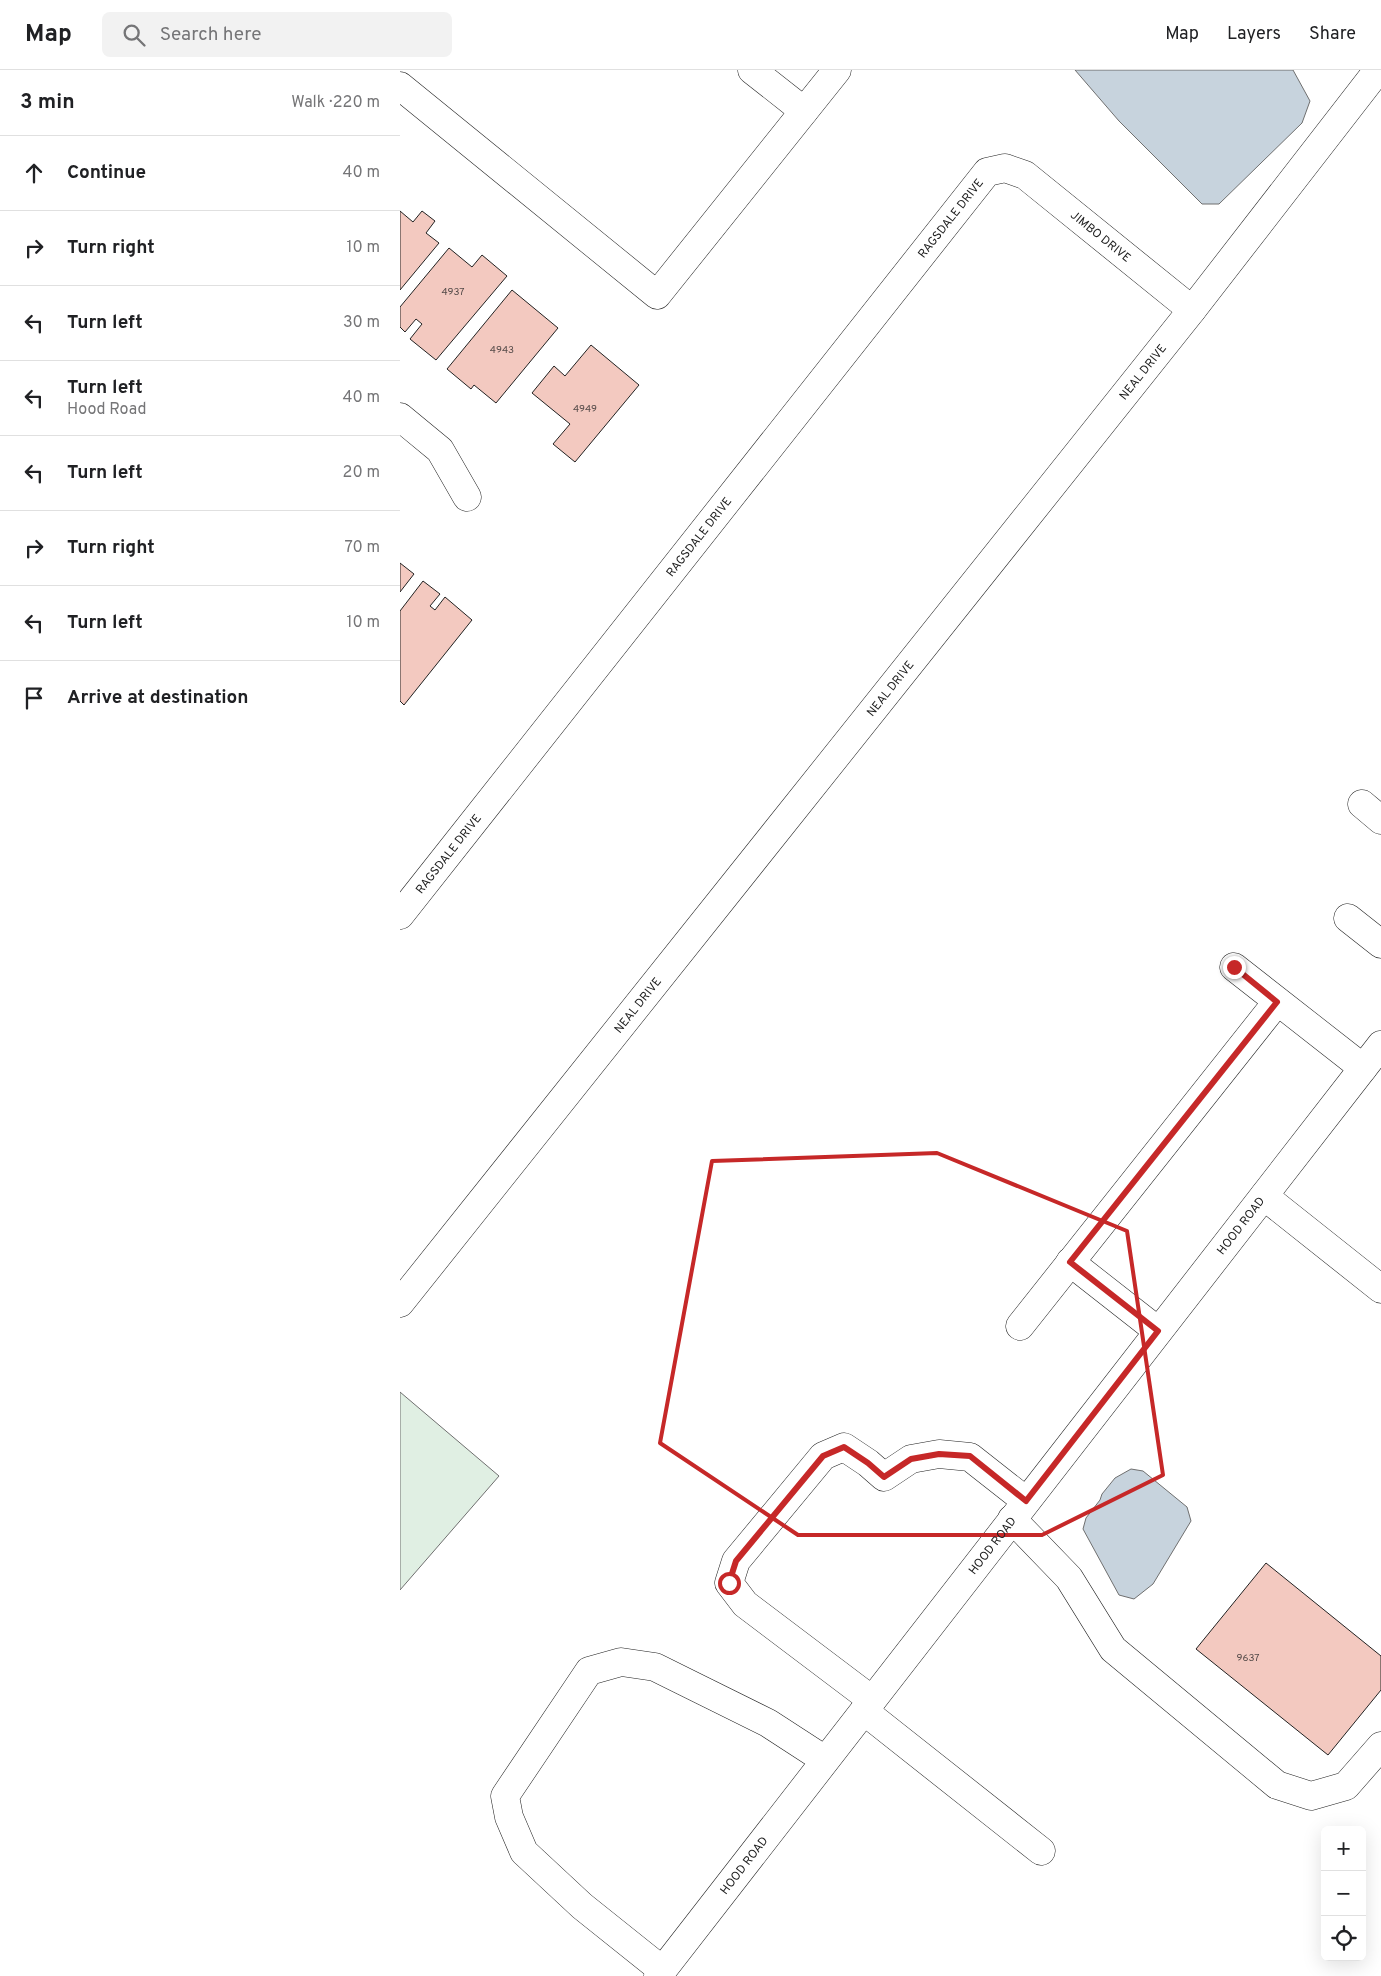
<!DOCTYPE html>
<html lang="en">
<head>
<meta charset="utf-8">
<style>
  body { margin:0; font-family:Overpass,sans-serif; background:#f2f2f2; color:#202124 }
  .controls { position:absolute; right:15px; bottom:15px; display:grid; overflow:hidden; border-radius:8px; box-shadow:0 5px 20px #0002 }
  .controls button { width:45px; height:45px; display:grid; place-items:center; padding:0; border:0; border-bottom:1px solid #e0e0e0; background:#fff; color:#202124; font:25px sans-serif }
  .stop { position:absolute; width:15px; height:15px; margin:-11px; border:4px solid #c62828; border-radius:50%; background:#fff }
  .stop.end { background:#c62828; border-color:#fff; box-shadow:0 1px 5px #0008 }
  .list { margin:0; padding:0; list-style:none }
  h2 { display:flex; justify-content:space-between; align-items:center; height:65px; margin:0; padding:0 20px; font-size:21px }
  h2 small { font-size:16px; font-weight:400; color:#757577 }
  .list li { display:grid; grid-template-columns:32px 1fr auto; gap:15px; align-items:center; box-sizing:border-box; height:75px; padding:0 20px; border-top:1px solid #e0e0e0 }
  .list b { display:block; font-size:19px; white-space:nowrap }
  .list p { margin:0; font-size:16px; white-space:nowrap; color:#757577 }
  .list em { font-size:16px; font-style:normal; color:#757577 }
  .icon { flex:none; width:28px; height:28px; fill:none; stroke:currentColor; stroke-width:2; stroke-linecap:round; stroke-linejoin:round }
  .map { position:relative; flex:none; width:981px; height:1906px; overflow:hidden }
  header { display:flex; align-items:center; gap:30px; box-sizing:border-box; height:70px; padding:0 25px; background:#fff; border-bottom:1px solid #e0e0e0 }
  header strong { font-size:24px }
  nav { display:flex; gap:28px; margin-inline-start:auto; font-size:18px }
  .search { width:350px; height:45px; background:#f2f2f2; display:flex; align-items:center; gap:12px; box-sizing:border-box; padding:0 18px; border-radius:8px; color:#757577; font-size:19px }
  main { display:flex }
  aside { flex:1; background:#fff }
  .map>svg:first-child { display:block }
</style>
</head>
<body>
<header>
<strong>Map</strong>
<div class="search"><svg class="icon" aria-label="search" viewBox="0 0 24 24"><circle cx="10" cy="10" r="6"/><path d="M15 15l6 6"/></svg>Search here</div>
<nav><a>Map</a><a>Layers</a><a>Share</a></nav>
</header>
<main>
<aside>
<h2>3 min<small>Walk · 220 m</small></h2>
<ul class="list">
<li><svg class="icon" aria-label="ahead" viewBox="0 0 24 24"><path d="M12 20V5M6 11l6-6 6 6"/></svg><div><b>Continue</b></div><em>40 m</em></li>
<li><svg class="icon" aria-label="right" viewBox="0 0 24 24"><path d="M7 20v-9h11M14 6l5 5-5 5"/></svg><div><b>Turn right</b></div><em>10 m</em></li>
<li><svg class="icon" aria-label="left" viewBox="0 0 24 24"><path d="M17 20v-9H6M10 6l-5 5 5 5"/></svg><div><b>Turn left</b></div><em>30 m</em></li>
<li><svg class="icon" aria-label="left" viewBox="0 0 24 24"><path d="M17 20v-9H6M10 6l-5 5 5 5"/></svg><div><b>Turn left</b><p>Hood Road</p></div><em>40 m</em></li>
<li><svg class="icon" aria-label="left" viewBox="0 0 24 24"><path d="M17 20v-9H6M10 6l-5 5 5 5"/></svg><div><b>Turn left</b></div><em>20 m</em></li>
<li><svg class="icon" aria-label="right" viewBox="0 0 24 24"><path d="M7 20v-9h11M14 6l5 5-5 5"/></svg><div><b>Turn right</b></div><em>70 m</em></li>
<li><svg class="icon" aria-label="left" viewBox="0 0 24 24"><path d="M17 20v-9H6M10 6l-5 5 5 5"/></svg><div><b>Turn left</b></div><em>10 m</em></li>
<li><svg class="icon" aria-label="arrive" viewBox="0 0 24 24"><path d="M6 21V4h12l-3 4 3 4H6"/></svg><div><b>Arrive at destination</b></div></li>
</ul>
</aside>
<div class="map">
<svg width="981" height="1906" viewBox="0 0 981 1906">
  <rect width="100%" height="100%" fill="#fff"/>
  <polygon fill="#e0efe3" stroke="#6f6f6f" points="0,1322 99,1406 0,1520"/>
  <g fill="#c7d3dd" stroke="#6f6f6f">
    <polygon points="675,0 893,0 910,31 902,53 819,134 802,134 719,51"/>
    <polygon points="731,1399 743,1401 787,1437 791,1451 753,1514 734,1529 719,1525 683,1459 686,1448 700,1430 702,1424 715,1408"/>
  </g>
  <g fill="#f3c9c0" stroke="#222">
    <polygon points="0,141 13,152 22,141 35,151 26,163 39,173 0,220"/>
    <polygon points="49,178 72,197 82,185 107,206 36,290 10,269 22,254 16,249 5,262 0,257 0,237"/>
    <polygon points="112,220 158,258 96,333 74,315 71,319 47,299"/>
    <polygon points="191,275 239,315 175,392 153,374 170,354 132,323 154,296 165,306"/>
    <polygon points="0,493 14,504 0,522"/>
    <polygon points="23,511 40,524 30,536 35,540 45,527 72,550 4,635 0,631 0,541"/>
    <polygon points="866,1493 981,1586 981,1620 928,1685 796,1579"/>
  </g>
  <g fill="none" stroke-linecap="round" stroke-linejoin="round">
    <defs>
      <g id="minor">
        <polyline points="352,0 404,41"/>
        <polyline points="0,16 257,225 437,0"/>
        <polyline points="0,347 40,380 67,427"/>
        <polyline points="962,734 981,750"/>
        <path id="s1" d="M0,845l587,-743 18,-4 20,7 167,135"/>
        <polyline points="948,848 981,874"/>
        <polyline points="834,897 963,998"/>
        <polyline points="864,1126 981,1219"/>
        <polyline points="670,1192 758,1261"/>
        <path id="s2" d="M0,1233l792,-993 186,-240"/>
        <polyline points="620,1256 877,932"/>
        <polyline points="612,1449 669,1508 713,1579 877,1715 911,1726 946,1716 981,1676"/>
        <polyline points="472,1630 345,1534 329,1513 336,1491 423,1386 444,1377 468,1393 484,1407 511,1389 539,1384 570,1387 626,1431"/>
        <polyline points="464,1641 641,1781"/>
        <polyline points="262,1900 182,1836 124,1782 109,1747 105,1726 189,1601 221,1592 255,1597 368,1653 425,1690"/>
        <path id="s3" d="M258,1906l723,-931"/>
      </g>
    </defs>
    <use href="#minor" stroke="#222" stroke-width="29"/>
    <use href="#minor" stroke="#fff" stroke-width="28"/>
  </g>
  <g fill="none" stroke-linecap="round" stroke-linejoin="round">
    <polyline stroke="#c62828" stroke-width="6" points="329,1513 336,1491 423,1386 444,1377 468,1393 484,1407 511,1389 539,1384 570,1386 626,1431 758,1261 670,1192 877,932 834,897"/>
  </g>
  <path fill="none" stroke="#c62828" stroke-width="4" stroke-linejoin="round" d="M537,1083l190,78 36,244 -121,60h-244l-138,-92 52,-282z"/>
  <g text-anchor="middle" stroke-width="4" stroke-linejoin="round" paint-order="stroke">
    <g font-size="10" fill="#564c4a">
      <text x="53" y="225">4937</text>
      <text x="102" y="283">4943</text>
      <text x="185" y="342">4949</text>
      <text x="848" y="1591">9637</text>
    </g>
    <g font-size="12" fill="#222" stroke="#fff">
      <text dy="4" stroke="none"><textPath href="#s1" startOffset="888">RAGSDALE DRIVE</textPath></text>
      <text dy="4" stroke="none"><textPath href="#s1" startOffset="1084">JIMBO DRIVE</textPath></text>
      <text dy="4" stroke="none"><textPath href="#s2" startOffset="1191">NEAL DRIVE</textPath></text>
      <text dy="4" stroke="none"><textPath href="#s1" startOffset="482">RAGSDALE DRIVE</textPath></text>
      <text dy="4" stroke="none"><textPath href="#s2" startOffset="786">NEAL DRIVE</textPath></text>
      <text dy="4" stroke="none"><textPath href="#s1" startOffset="78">RAGSDALE DRIVE</textPath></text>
      <text dy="4" stroke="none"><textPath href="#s2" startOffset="381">NEAL DRIVE</textPath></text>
      <text dy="4" stroke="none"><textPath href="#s3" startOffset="950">HOOD ROAD</textPath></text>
      <text dy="4" stroke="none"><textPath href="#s3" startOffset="545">HOOD ROAD</textPath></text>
      <text dy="4" stroke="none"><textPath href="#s3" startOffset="140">HOOD ROAD</textPath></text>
    </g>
  </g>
</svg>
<div class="controls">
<button>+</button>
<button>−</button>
<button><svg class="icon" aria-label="locate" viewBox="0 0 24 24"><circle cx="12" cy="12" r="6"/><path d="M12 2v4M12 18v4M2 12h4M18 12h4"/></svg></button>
</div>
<div class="stop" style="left:329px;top:1513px"></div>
<div class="stop end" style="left:834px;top:897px"></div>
</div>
</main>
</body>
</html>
